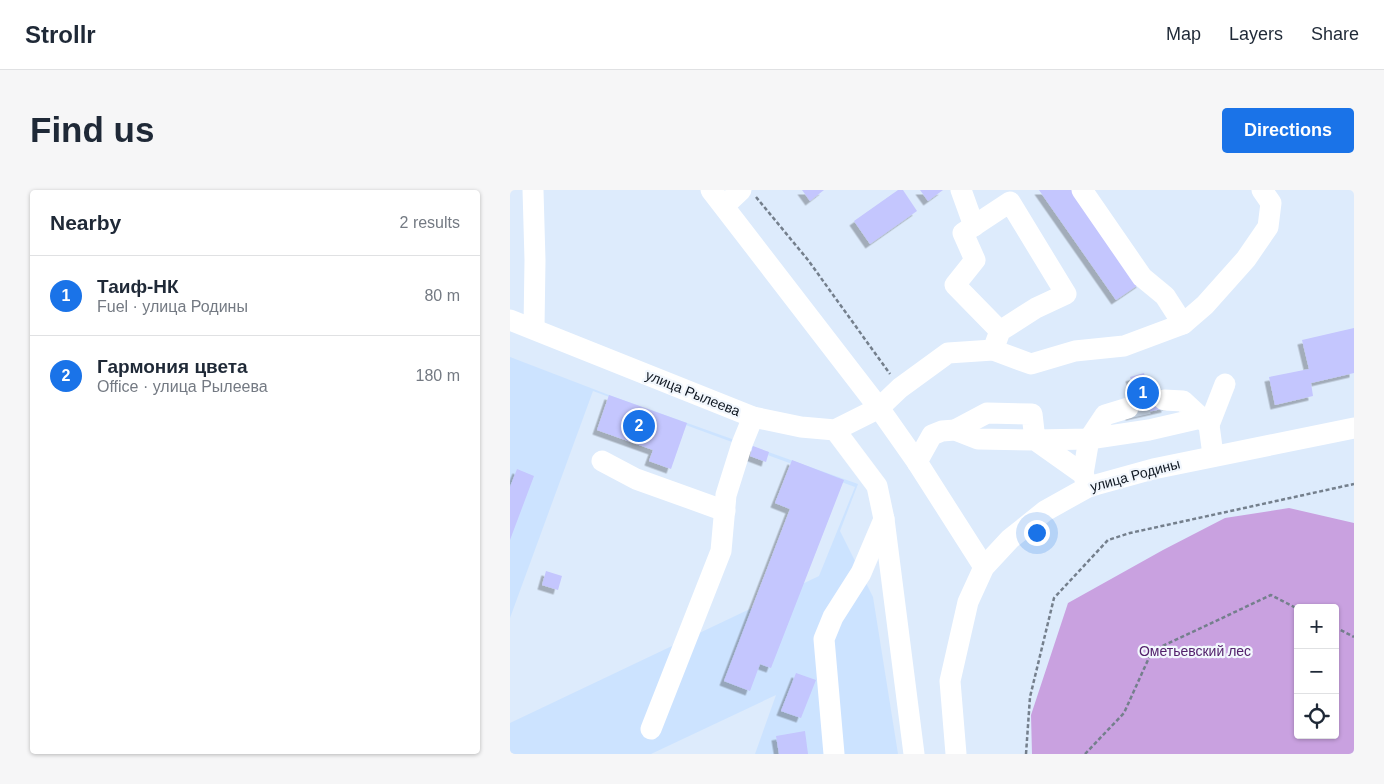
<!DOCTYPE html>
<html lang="en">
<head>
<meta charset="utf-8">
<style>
  body { margin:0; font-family:Arial,sans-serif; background:#f6f6f7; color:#1f2937 }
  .controls { position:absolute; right:15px; bottom:15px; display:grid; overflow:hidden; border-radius:5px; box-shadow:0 1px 4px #0004 }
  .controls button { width:45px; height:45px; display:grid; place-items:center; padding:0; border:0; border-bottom:1px solid #e0e1e3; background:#fff; color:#1f2937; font:25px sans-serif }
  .you { position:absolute; left:526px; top:342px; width:18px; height:18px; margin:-12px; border:4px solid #fff; border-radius:50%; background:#1a73e8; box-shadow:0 0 0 8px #1a73e833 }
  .badge { display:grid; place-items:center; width:32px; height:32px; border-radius:50%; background:#1a73e8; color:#fff; font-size:16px; font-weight:700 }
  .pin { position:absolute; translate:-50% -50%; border:2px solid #fff; box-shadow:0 1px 5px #0006 }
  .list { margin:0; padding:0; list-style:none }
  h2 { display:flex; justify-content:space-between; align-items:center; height:65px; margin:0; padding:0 20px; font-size:21px }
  h2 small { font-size:16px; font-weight:400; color:#747a83 }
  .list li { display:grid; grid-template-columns:32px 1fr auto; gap:15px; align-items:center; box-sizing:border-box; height:80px; padding:0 20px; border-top:1px solid #e0e1e3 }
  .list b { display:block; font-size:19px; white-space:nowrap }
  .list p { margin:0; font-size:16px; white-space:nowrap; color:#747a83 }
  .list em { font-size:16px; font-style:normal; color:#747a83 }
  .icon { flex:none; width:28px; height:28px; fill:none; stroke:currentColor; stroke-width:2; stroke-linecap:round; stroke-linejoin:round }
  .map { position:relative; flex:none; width:844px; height:564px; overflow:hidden; border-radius:5px }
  header { display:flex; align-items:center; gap:30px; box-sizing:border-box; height:70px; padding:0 25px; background:#fff; border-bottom:1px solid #e0e1e3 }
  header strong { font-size:24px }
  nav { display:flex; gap:28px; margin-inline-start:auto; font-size:18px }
  .intro { display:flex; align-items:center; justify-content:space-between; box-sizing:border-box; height:120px; padding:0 30px }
  h1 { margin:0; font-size:35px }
  .button { padding:12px 22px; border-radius:5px; background:#1a73e8; color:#fff; font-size:18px; font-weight:700 }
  main { display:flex; gap:30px; padding:0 30px }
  aside { flex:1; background:#fff; border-radius:5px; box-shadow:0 1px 4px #0004 }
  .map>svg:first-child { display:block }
</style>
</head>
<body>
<header>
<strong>Strollr</strong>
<nav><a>Map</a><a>Layers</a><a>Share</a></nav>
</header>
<div class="intro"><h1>Find us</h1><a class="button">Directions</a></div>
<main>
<aside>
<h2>Nearby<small>2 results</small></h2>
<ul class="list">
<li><span class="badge">1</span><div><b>Таиф-НК</b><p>Fuel · улица Родины</p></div><em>80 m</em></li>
<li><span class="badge">2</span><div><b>Гармония цвета</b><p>Office · улица Рылеева</p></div><em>180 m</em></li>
</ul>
</aside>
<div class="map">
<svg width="844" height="564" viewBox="0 0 844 564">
  <defs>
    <filter id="shadow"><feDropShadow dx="-4.5" dy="4.5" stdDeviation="0" flood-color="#0004"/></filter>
  </defs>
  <rect width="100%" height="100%" fill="#ddebfc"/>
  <polygon fill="#cce3ff" points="0,167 99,205 348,294 330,341 363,407 388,564 245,564 266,505 141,564 0,564 0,533 309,386 345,297 83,201 0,428"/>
  <path fill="#c9a1e0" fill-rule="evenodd" d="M779,318l65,15v231h-322l-1,-39 37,-112 95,-53 62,-32zM788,418h37v127h-37z"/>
  <g fill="#c4c6fe" filter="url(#shadow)">
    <polygon points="292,0 314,0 300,11"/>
    <polygon points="388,0 393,0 407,21 360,54 344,31"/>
    <polygon points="410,0 433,0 418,11"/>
    <polygon points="529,0 566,0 631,93 606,110"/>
    <polygon points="844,138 844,183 801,193 803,206 765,215 759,187 799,179 792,150"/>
    <polygon points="634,183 639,204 652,201 656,218 620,226 616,210 630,206 627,194 623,195 620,187"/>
    <polygon points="99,205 177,233 161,279 139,271 143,260 87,240"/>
    <polygon points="243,256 259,262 256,272 240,266"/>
    <polygon points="282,270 334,290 261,478 250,474 240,501 214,491 280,319 265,313"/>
    <polygon points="7,279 24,286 0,350 0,297"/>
    <polygon points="36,381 52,386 48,400 32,395"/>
    <polygon points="286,483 306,490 291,528 271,521"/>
    <polygon points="295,541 298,564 269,564 266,546"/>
  </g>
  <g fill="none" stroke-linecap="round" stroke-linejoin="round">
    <polyline stroke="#becbdb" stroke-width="21" stroke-dasharray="21 11" stroke-linecap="butt" points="618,218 654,210"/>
    <g stroke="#747f8c" stroke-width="2.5" stroke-dasharray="4 2.5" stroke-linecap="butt">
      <polyline points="246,7 298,70 380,184"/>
      <polyline points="825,437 844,447"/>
      <polyline points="516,564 520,507 544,408 598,350 620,343 844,294"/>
      <polyline points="575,564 614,523 642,461 761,405 788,419"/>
    </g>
    <g stroke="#fff" stroke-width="21">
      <polyline points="23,0 25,70 24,138"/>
      <polyline points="201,0 369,218 407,272 474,377"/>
      <polyline points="451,0 464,36"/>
      <polyline points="572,0 632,87 655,106 673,134"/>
      <polyline points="214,16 231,0"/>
      <polyline points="0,130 243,227 291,237 325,240 369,218 390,198 438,163 483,160 521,174 565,161 614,156 673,134 695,115 736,69 758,37 761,13 752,0"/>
      <polyline points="483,160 490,141 526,118 556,104 500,12 453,43 465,70 445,95 490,141"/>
      <polyline points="654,210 673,211 699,235 703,265"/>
      <polyline points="699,235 715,194"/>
      <polyline points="325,240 367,296 374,329 404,564"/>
      <polyline points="445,240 477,223 522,224 525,250 579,249 639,240 691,228"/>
      <polyline points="92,271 126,289 215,321"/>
      <polyline points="407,272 422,245 432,241 445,240 468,249 525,250 573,284 578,297"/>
      <polyline points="573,284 579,249 595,225 618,218"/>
      <polyline points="141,539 211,361 216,305 232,254 243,227"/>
      <polyline points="324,564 314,449 323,427 351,383 374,329"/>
      <polyline points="446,564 440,491 458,412 474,377 500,349 535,321 578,297 643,279 844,238"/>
    </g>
  </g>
  <g text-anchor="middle" stroke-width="4.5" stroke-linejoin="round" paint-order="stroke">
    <g font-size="14" fill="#101822" stroke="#f2f7fd">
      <text transform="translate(183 203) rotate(22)" y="5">улица Рылеева</text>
      <text transform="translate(625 285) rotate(-15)" y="5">улица Родины</text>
    </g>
    <g font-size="14" fill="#53216b" stroke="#f2f7fd">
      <text x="685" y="466">Ометьевский лес</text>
    </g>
  </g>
</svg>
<div class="controls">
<button>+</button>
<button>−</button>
<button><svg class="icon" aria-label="locate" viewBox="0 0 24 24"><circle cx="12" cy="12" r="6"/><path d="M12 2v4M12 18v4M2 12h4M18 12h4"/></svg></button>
</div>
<div class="you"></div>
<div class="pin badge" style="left:633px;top:203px">1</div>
<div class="pin badge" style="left:129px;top:236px">2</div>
</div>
</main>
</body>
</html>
